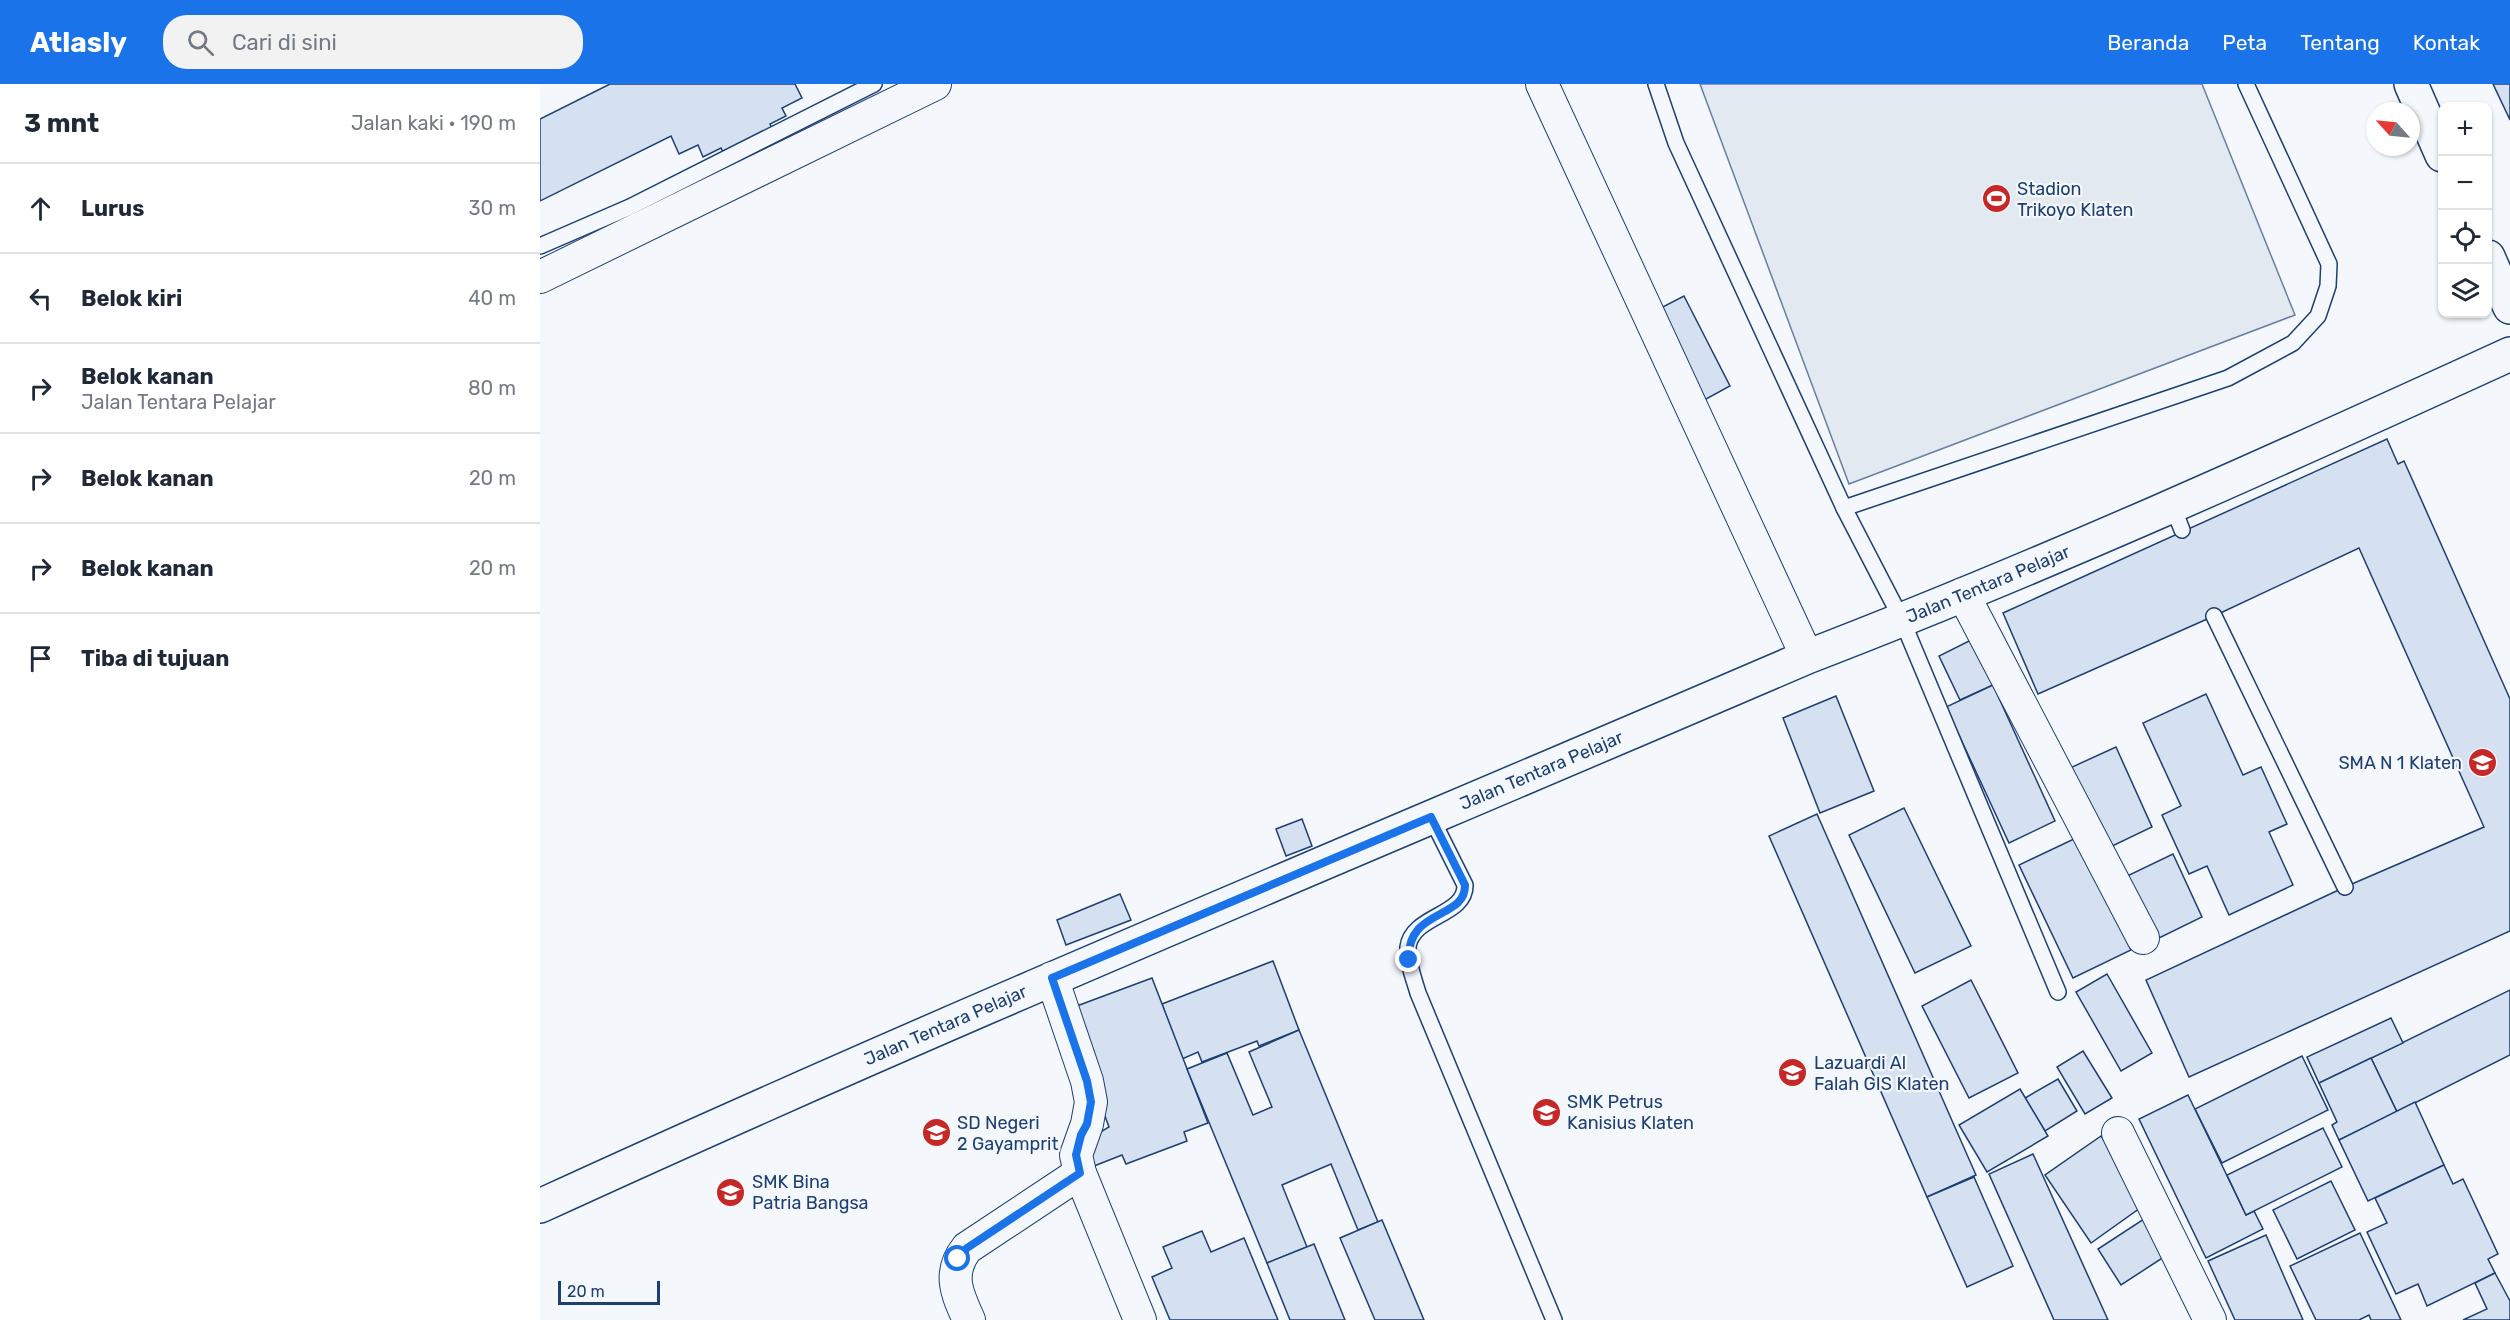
<!DOCTYPE html>
<html lang="id">
<head>
<meta charset="utf-8">
<style>
  body { margin:0; font-family:Rubik,sans-serif; background:#f2f2f3; color:#1f2937 }
  .controls { position:absolute; right:18px; top:18px; display:grid; overflow:hidden; border-radius:12px; box-shadow:0 2px 4px #0004 }
  .controls button { width:54px; height:54px; display:grid; place-items:center; padding:0; border:0; border-bottom:2px solid #e0e1e3; background:#fff; color:#1f2937; font:30px sans-serif }
  .compass { position:absolute; left:1826px; top:18px; width:54px; height:54px; border-radius:50%; background:#fff; box-shadow:0 2px 4px #0004; rotate:297deg }
  .scale { position:absolute; left:18px; bottom:15px; width:102px; box-sizing:border-box; padding-left:6px; border:3px solid #1d3f73; border-top:0; font-size:16px; line-height:21px; white-space:nowrap; color:#1d3f73; -webkit-text-stroke:4px #f4f7fb; paint-order:stroke }
  .stop { position:absolute; width:18px; height:18px; margin:-14px; border:4px solid #1a73e8; border-radius:50%; background:#fff }
  .stop.end { background:#1a73e8; border-color:#fff; box-shadow:0 2px 6px #0008 }
  .list { margin:0; padding:0; list-style:none }
  h2 { display:flex; justify-content:space-between; align-items:center; height:78px; margin:0; padding:0 24px; font-size:26px }
  h2 small { font-size:20px; font-weight:400; color:#747a83 }
  .list li { display:grid; grid-template-columns:39px 1fr auto; gap:18px; align-items:center; box-sizing:border-box; height:90px; padding:0 24px; border-top:2px solid #e0e1e3 }
  .list b { display:block; font-size:22px; white-space:nowrap }
  .list p { margin:0; font-size:20px; white-space:nowrap; color:#747a83 }
  .list em { font-size:20px; font-style:normal; color:#747a83 }
  .icon { flex:none; width:33px; height:33px; fill:none; stroke:currentColor; stroke-width:2; stroke-linecap:round; stroke-linejoin:round }
  .map { position:relative; flex:none; width:1970px; height:1236px; overflow:hidden }
  header { display:flex; align-items:center; gap:36px; box-sizing:border-box; height:84px; padding:0 30px; background:#1a73e8; color:#fff }
  header strong { font-size:28px }
  nav { display:flex; gap:33px; margin-inline-start:auto; font-size:21px }
  .search { width:420px; height:54px; background:#f2f2f3; display:flex; align-items:center; gap:15px; box-sizing:border-box; padding:0 21px; border-radius:24px; color:#747a83; font-size:22px }
  main { display:flex }
  aside { flex:1; background:#fff }
  .map>svg:first-child { display:block }
</style>
</head>
<body>
<header>
<strong>Atlasly</strong>
<div class="search"><svg class="icon" aria-label="search" viewBox="0 0 24 24"><circle cx="10" cy="10" r="6"/><path d="M15 15l6 6"/></svg>Cari di sini</div>
<nav><a>Beranda</a><a>Peta</a><a>Tentang</a><a>Kontak</a></nav>
</header>
<main>
<aside>
<h2>3 mnt<small>Jalan kaki · 190 m</small></h2>
<ul class="list">
<li><svg class="icon" aria-label="ahead" viewBox="0 0 24 24"><path d="M12 20V5M6 11l6-6 6 6"/></svg><div><b>Lurus</b></div><em>30 m</em></li>
<li><svg class="icon" aria-label="left" viewBox="0 0 24 24"><path d="M17 20v-9H6M10 6l-5 5 5 5"/></svg><div><b>Belok kiri</b></div><em>40 m</em></li>
<li><svg class="icon" aria-label="right" viewBox="0 0 24 24"><path d="M7 20v-9h11M14 6l5 5-5 5"/></svg><div><b>Belok kanan</b><p>Jalan Tentara Pelajar</p></div><em>80 m</em></li>
<li><svg class="icon" aria-label="right" viewBox="0 0 24 24"><path d="M7 20v-9h11M14 6l5 5-5 5"/></svg><div><b>Belok kanan</b></div><em>20 m</em></li>
<li><svg class="icon" aria-label="right" viewBox="0 0 24 24"><path d="M7 20v-9h11M14 6l5 5-5 5"/></svg><div><b>Belok kanan</b></div><em>20 m</em></li>
<li><svg class="icon" aria-label="arrive" viewBox="0 0 24 24"><path d="M6 21V4h12l-3 4 3 4H6"/></svg><div><b>Tiba di tujuan</b></div></li>
</ul>
</aside>
<div class="map">
<svg width="1970" height="1236" viewBox="0 0 1970 1236">
  <rect width="100%" height="100%" fill="#f4f7fb"/>
  <polygon fill="#e3e9f0" stroke="#687fa3" stroke-width="1.5" points="1160,0 1662,0 1755,231 1309,400"/>
  <g fill="#d5e0f0" stroke="#1d3f73" stroke-width="1.5">
    <polygon points="70,0 255,0 262,14 242,24 246,32 230,40 234,48 185,72 181,64 163,73 158,61 139,70 131,52 0,117 0,35"/>
    <polygon points="1953,0 1970,0 1970,36"/>
    <polygon points="1144,212 1190,302 1157,320 1111,229"/>
    <polygon points="1847,355 1858,380 1864,377 1970,615 1970,847 1649,993 1606,896 1805,803 1944,743 1819,464 1674,532 1498,610 1463,529"/>
    <polygon points="1431,556 1453,601 1420,616 1399,572"/>
    <polygon points="1453,601 1515,737 1469,759 1406,623"/>
    <polygon points="1666,610 1703,691 1721,683 1747,740 1729,748 1753,801 1689,831 1667,782 1649,790 1622,731 1641,722 1603,639"/>
    <polygon points="1296,612 1334,707 1280,729 1243,634"/>
    <polygon points="1576,663 1612,743 1566,765 1530,684"/>
    <polygon points="1364,724 1431,862 1375,889 1309,751"/>
    <polygon points="1277,730 1436,1091 1387,1113 1229,752"/>
    <polygon points="762,735 772,762 746,772 736,745"/>
    <polygon points="1536,754 1591,866 1533,894 1479,781"/>
    <polygon points="1633,770 1662,833 1615,856 1585,793"/>
    <polygon points="580,810 591,836 526,861 517,836"/>
    <polygon points="733,877 759,946 719,962 717,957 662,978 658,968 642,975 622,920"/>
    <polygon points="1567,890 1612,969 1581,987 1536,908"/>
    <polygon points="612,894 668,1039 644,1048 647,1057 586,1080 582,1071 549,1084 539,1061 569,1043 526,926"/>
    <polygon points="1431,896 1478,989 1429,1014 1382,922"/>
    <polygon points="1970,906 1970,971 1857,1028 1831,974"/>
    <polygon points="1851,934 1863,959 1779,999 1767,973"/>
    <polygon points="759,946 838,1138 818,1146 791,1080 742,1101 767,1163 727,1179 647,985 687,969 713,1031 732,1023 709,968"/>
    <polygon points="1543,967 1572,1014 1545,1030 1517,983"/>
    <polygon points="1762,972 1788,1026 1682,1079 1655,1025"/>
    <polygon points="1831,974 1857,1028 1799,1056 1792,1041 1797,1038 1779,999"/>
    <polygon points="1518,995 1537,1027 1505,1047 1485,1014"/>
    <polygon points="1480,1005 1508,1052 1447,1088 1419,1041"/>
    <polygon points="1648,1011 1706,1131 1714,1127 1723,1145 1666,1174 1599,1035"/>
    <polygon points="1875,1018 1904,1081 1828,1117 1799,1056"/>
    <polygon points="1783,1044 1802,1083 1706,1131 1687,1091"/>
    <polygon points="1561,1052 1607,1119 1551,1159 1505,1091"/>
    <polygon points="1493,1070 1568,1236 1514,1236 1449,1090"/>
    <polygon points="1904,1081 1913,1100 1923,1095 1958,1170 1948,1175 1955,1189 1887,1222 1878,1200 1856,1210 1827,1148 1847,1139 1835,1114"/>
    <polygon points="1434,1093 1473,1182 1427,1203 1387,1113"/>
    <polygon points="1791,1097 1815,1146 1757,1175 1733,1126"/>
    <polygon points="1607,1133 1630,1169 1581,1201 1558,1165"/>
    <polygon points="842,1136 884,1236 835,1236 800,1154"/>
    <polygon points="662,1147 671,1168 704,1154 738,1236 630,1236 612,1193 632,1184 623,1163"/>
    <polygon points="1820,1149 1861,1236 1831,1236 1829,1231 1819,1236 1776,1236 1750,1182"/>
    <polygon points="1726,1151 1763,1236 1695,1236 1668,1177"/>
    <polygon points="774,1160 805,1236 750,1236 727,1179"/>
    <polygon points="1955,1189 1970,1217 1970,1236 1923,1236 1947,1225 1935,1199"/>
  </g>
  <g fill="none" stroke-linecap="round" stroke-linejoin="round">
    <defs>
      <g id="service">
        <polyline points="1116,0 1136,59 1304,424 1362,536 1518,908"/>
        <polyline points="0,162 90,123 334,0"/>
        <polyline points="1633,423 1642,446"/>
        <polyline points="1304,424 1688,294 1753,259 1778,232 1788,202 1789,180 1706,0"/>
        <polyline points="1674,532 1805,803"/>
        <path d="M891,733l34,68c1,31 -53,30 -57,62 -1,15 6,32 10,46l136,327"/>
      </g>
      <g id="minor">
        <polyline points="1002,0 1267,573"/>
        <polyline points="0,193 395,0"/>
        <polyline points="1423,510 1603,854"/>
        <polyline points="512,894 547,997 551,1018 547,1040 536,1071 540,1089 600,1236"/>
        <polyline points="1578,1049 1670,1236"/>
        <path d="M429,1236c-12,-26 -22,-47 -2,-72l113,-75"/>
      </g>
      <g id="secondary">
        <polyline points="1871,0 1902,71"/>
        <polyline points="1948,173 1970,223"/>
        <path id="s1" d="M0,1122c418,-192 844,-367 1267,-549 239,-92 471,-197 703,-303"/>
      </g>
    </defs>
    <use href="#service" stroke="#1d3f73" stroke-width="18"/>
    <use href="#minor" stroke="#1d3f73" stroke-width="34"/>
    <use href="#secondary" stroke="#1d3f73" stroke-width="36"/>
    <use href="#service" stroke="#f4f7fb" stroke-width="15"/>
    <use href="#minor" stroke="#f4f7fb" stroke-width="32"/>
    <use href="#secondary" stroke="#f4f7fb" stroke-width="33"/>
  </g>
  <g fill="none" stroke-linecap="round" stroke-linejoin="round">
    <path stroke="#1a73e8" stroke-width="8" d="M418,1175l9,-11 113,-75 -4,-18 5,-20 6,-11 4,-22 -4,-21 -35,-103 379,-161 34,68c1,35 -59,23 -56,75"/>
  </g>
  <defs>
    <symbol id="stadium-disc" viewBox="-11 -11 22 22"><circle r="9.5" fill="#c62828" stroke="#f4f7fb"/><path d="M0-5a6.5 5 0 1 0 0 10a6.5 5 0 1 0 0-10ZM-3.5-1.8h7v3.6h-7Z" fill="#fff"/></symbol>
    <symbol id="school-disc" viewBox="-11 -11 22 22"><circle r="9.5" fill="#c62828" stroke="#f4f7fb"/><path d="M0-5L7-2L0 1L-7-2ZM-4 1L0 2.5L4 1V4Q0 6-4 4Z" fill="#fff"/></symbol>
  </defs>
  <g fill-rule="evenodd">
    <use href="#stadium-disc" x="1440" y="98" width="33" height="33"/>
    <use href="#school-disc" x="1926" y="662" width="33" height="33"/>
    <use href="#school-disc" x="1236" y="972" width="33" height="33"/>
    <use href="#school-disc" x="990" y="1012" width="33" height="33"/>
    <use href="#school-disc" x="380" y="1032" width="33" height="33"/>
    <use href="#school-disc" x="174" y="1092" width="33" height="33"/>
  </g>
  <g text-anchor="middle" stroke-width="4.5" stroke-linejoin="round" paint-order="stroke">
    <g font-size="18" fill="#1d3f73" stroke="#f4f7fb" text-anchor="start">
      <text x="1477" y="111">Stadion<tspan x="1477" dy="21">Trikoyo Klaten</tspan></text>
      <text x="1922" y="685" text-anchor="end">SMA N 1 Klaten</text>
      <text x="1274" y="985">Lazuardi Al<tspan x="1274" dy="21">Falah GIS Klaten</tspan></text>
      <text x="1027" y="1024">SMK Petrus<tspan x="1027" dy="21">Kanisius Klaten</tspan></text>
      <text x="417" y="1045">SD Negeri<tspan x="417" dy="21">2 Gayamprit</tspan></text>
      <text x="212" y="1104">SMK Bina<tspan x="212" dy="21">Patria Bangsa</tspan></text>
    </g>
    <g font-size="18" fill="#1d3f73" stroke="#f4f7fb">
      <text dy="6" stroke="none"><textPath href="#s1" startOffset="1576">Jalan Tentara Pelajar</textPath></text>
      <text dy="6" stroke="none"><textPath href="#s1" startOffset="1092">Jalan Tentara Pelajar</textPath></text>
      <text dy="6" stroke="none"><textPath href="#s1" startOffset="444">Jalan Tentara Pelajar</textPath></text>
    </g>
  </g>
</svg>
<div class="controls">
<button>+</button>
<button>−</button>
<button><svg class="icon" aria-label="locate" viewBox="0 0 24 24"><circle cx="12" cy="12" r="6"/><path d="M12 2v4M12 18v4M2 12h4M18 12h4"/></svg></button>
<button><svg class="icon" aria-label="layers" viewBox="0 0 24 24"><path d="M12 4l9 5-9 5-9-5zM3 14l9 5 9-5"/></svg></button>
</div>
<svg class="compass" viewBox="-18 -18 36 36"><path d="M0-13l5 13h-10z" fill="#e53935"/><path d="M0 13l5-13h-10z" fill="#747a83"/></svg>
<div class="scale">20 m</div>
<div class="stop" style="left:418px;top:1175px"></div>
<div class="stop end" style="left:869px;top:876px"></div>
</div>
</main>
</body>
</html>
